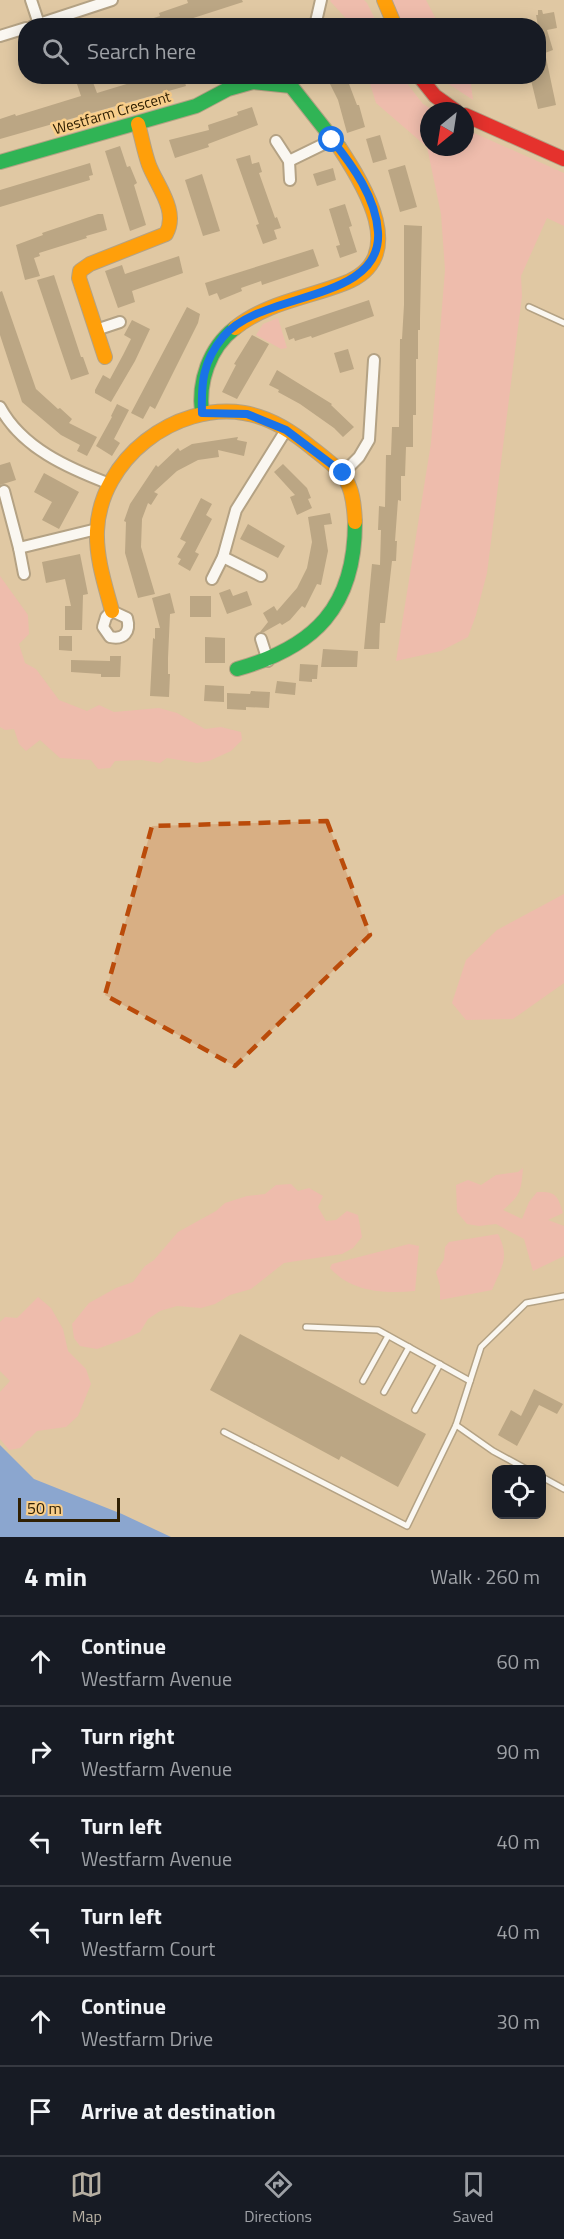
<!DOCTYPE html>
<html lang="en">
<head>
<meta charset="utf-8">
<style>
  body { margin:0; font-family:"Titillium Web",sans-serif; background:#20242c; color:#f1f3f6 }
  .controls { position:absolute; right:18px; bottom:18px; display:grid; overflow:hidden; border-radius:12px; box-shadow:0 3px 15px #0003 }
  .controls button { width:54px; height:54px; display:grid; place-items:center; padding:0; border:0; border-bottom:2px solid #363941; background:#171b24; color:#f1f3f6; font:30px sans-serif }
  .compass { position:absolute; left:420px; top:102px; width:54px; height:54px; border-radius:50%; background:#171b24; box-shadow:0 3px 15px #0003; rotate:210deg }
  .scale { position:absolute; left:18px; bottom:15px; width:102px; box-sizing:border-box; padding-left:6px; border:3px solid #302003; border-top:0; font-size:16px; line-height:21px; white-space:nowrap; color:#302003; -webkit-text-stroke:4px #f9ce8a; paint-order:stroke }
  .stop { position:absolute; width:18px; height:18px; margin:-14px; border:4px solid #1a73e8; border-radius:50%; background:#fff }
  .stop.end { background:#1a73e8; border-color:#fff; box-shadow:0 2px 6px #0008 }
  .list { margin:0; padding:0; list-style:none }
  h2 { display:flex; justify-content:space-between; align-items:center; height:78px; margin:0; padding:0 24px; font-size:26px }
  h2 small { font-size:20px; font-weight:400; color:#9ea1a6 }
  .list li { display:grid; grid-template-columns:39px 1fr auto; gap:18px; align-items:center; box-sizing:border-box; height:90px; padding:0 24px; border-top:2px solid #363941 }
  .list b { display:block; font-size:22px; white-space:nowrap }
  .list p { margin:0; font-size:20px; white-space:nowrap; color:#9ea1a6 }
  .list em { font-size:20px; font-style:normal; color:#9ea1a6 }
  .icon { flex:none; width:33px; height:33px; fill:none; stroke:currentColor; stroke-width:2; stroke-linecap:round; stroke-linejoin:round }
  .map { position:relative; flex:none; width:564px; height:1537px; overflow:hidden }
  .search { position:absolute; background:#171b24; box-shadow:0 3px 15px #0003; left:18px; right:18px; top:18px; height:66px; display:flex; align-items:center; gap:15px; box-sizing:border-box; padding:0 21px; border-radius:24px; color:#9ea1a6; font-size:22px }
  .sheet { height:618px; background:#171b24 }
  nav { display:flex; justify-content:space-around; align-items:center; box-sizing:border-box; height:84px; border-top:2px solid #363941; background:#171b24; font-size:16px; color:#9ea1a6 }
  nav a { display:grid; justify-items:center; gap:3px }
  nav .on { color:#b6afa2 }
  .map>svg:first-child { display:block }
</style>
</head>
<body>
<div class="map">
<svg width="564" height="1537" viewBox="0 0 564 1537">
  <rect width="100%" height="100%" fill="#e0c8a3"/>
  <g fill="#eebcac">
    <polygon points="331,0 364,0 367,3 378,25 352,25 330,1"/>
    <polygon points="391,0 426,0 439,25 402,25"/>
    <polygon points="368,77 402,77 423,104 435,111 429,111 429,147 465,147 465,129 564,173 564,226 547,218 521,276 522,296 487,573 476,615 468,637 441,651 396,661 431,443 445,270 441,214 427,147 376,103"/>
    <polygon points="438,77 470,77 473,100"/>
    <polygon points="278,318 287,348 281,349 256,335 263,324"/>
    <polygon points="0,576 28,615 29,634 19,644 25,663 36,669 59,700 87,711 99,705 114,712 159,708 177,713 205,729 221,727 241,732 242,740 231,751 209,761 197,763 167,758 160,763 142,760 115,761 110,768 98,769 91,760 60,758 40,740 26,751 19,744 14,729 5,730 0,727"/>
    <polygon points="564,894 564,983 513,1019 466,1020 452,1003 466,960 497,930"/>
    <path d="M523,1168c-2,23 -2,27 -20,42l19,9 7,-17 8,-10c19,-1 21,4 26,21l-15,7 16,6v30l-31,15 -9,-32 -28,-15 -17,2 -12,-2 -10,-12 -1,-27 12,-5 13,5 15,-10 22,-3z"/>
    <polygon points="291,1184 298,1191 309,1188 323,1196 318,1207 326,1221 336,1220 347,1211 358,1215 362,1237 353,1248 342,1254 284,1263 251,1289 230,1295 215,1304 201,1308 177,1306 160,1311 148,1319 140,1332 127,1338 97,1349 80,1346 74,1338 72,1324 89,1303 116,1288 133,1282 145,1266 154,1260 178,1232 216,1211 225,1203 247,1196 265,1194 276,1185"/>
    <path d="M498,1234c12,24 4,32 -6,56l-52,10v-14l-4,-14 8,-13 1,-12 4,-5z"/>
    <path d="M409,1244l10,2 -4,45c-30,3 -64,1 -85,-23l2,-4z"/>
    <polygon points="38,1297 51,1308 63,1329 68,1351 86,1369 91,1384 78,1416 66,1427 37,1431 20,1448 9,1450 0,1439 0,1392 10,1381 0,1371 0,1322 5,1317 17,1318"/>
  </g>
  <polygon fill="#8ba6cf" points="0,1445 34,1479 122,1514 171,1537 0,1537"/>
  <g fill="#bba684">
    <polygon points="187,0 242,0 243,2 184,21 185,23 178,26 139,26 138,23 160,16 159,13 188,3"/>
    <polygon points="538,10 542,10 543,14 554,12 557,28 547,30 553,50 545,53 556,105 538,109 530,76 538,76 538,26 536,15 538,15"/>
    <polygon points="153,76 183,76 186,86 0,139 0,119 15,114 16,116 81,96 76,81 91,77 97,93"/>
    <polygon points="337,76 346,76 357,105 359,105 365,127 347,133 338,100 328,80"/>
    <polygon points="252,107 258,125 208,144 209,147 175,158 169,140 209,130 208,125 238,115 237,112"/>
    <polygon points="380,135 387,159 373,163 366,139"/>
    <polygon points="120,146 127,167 130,166 137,183 134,185 146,225 130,231 105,151"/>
    <polygon points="250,155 252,164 259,162 262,172 259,173 275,218 277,217 281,228 274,230 277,239 263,244 256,225 259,224 236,159"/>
    <polygon points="90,163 93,175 89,176 90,180 0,207 0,190"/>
    <polygon points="405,165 417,207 400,212 388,170"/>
    <polygon points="333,168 336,180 317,186 313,174"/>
    <polygon points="202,174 220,231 203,236 185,180"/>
    <polygon points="345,204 352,226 349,227 357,252 340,258 336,246 340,245 329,209"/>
    <polygon points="98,214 103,214 107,230 86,236 87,238 39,253 40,256 34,258 40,276 25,280 16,245 43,235 42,233"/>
    <polygon points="404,225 422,226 420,318 420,330 418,330 418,359 416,359 416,415 413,415 413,447 406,447 405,476 401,476 401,501 398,500 395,541 397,541 396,561 392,561 385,623 380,623 379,649 364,649 372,564 380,565 381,530 378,530 379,506 385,507 386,455 391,455 392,427 399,427 400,339 402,339 404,305"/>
    <polygon points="313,249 319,266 262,285 261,281 241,288 242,291 220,300 217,293 209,296 205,283"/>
    <polygon points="179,256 183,273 132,291 135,302 118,308 105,271 122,265 125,274"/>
    <polygon points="54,275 81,357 83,357 89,374 71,380 37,280"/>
    <polygon points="2,291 36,389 58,409 60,408 72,419 69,423 97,437 87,456 77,451 80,445 61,435 22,402 0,335 0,292"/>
    <polygon points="369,300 374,316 312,338 311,336 295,341 294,338 289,340 285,328"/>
    <polygon points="187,307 200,314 198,323 155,409 150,406 143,419 131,413"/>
    <polygon points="132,320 150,329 135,361 111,402 95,393 95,390 103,375 110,379 123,355 131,339 124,335"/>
    <polygon points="252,335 269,344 237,399 222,392 236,365 234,364"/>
    <polygon points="348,349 354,369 340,373 334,353"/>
    <polygon points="277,370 332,404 331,405 354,427 343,437 334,428 300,404 278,392 279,390 269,385"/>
    <polygon points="117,404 129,410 114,439 120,443 112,456 96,446 112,417 111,416"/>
    <polygon points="238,437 237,440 247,442 244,456 218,450 219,457 198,460 177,471 154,492 158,494 151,505 148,503 142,519 141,547 155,594 138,598 125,553 126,522 124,521 130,504 156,465 158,467 178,448 180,451 192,444"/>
    <polygon points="10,462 16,480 0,485 0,465"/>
    <polygon points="283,464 307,488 311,498 308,499 312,508 297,515 290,497 295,495 274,472"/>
    <polygon points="44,473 79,492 59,529 42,520 52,502 34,492"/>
    <polygon points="201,498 212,504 206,515 212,519 195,552 199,554 190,571 178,564 181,559 177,557 186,542 180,539"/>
    <polygon points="330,513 332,524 324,525 328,551 321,585 317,584 305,608 302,606 290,620 282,625 280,623 264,632 260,632 268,622 263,613 274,606 277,611 297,588 307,568 312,542 308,517"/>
    <polygon points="248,524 285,546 278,558 240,539"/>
    <polygon points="80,554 88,594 83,595 82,630 65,630 65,606 71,606 65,579 46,583 42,562"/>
    <polygon points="230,589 233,596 247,591 252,605 227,614 219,593"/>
    <polygon points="170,593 175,613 170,614 168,658 168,674 170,674 169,697 150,696 153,638 155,639 155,628 160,628 152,598"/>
    <rect x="190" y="596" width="21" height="21"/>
    <polygon points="59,636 72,636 72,651 59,650"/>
    <polygon points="205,637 225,638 225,663 205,663"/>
    <polygon points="323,649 358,651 357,667 321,667"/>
    <polygon points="110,656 121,656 120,677 101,677 101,674 71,672 71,660 110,661"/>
    <polygon points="300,664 318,665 317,679 312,679 312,682 299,681"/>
    <polygon points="277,681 296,683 295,695 275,693"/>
    <polygon points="205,685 224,686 224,702 204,701"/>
    <polygon points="251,691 270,692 269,708 246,707 246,710 227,709 227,693 250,694"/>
    <polygon points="240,1334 426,1434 398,1487 341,1456 339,1460 210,1390"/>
    <polygon points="534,1389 563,1404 557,1414 539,1405 517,1446 498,1435 511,1410 521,1416"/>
  </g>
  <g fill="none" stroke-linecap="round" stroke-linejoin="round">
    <defs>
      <g id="lane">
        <polyline points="529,307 564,323"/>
        <polyline points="306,1327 378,1330 470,1381"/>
        <polyline points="363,1381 388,1336"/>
        <polyline points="384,1392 409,1347"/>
        <polyline points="415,1410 440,1364"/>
        <polyline points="456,1425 493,1451 528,1470"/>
        <polyline points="224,1432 407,1526 456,1425 481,1347 526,1303 564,1296"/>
        <polyline points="542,1477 564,1489"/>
      </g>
      <g id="street">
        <polyline points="31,0 39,24"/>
        <polyline points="33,26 112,0"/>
        <polyline points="315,26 321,0"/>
        <polyline points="0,36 26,28"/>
        <polyline points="276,141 289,161 290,180"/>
        <polyline points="289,161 332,140"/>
        <polyline points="96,330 120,322"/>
        <path d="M0,407c22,41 68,61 110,77"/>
        <polyline points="343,473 359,457 369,440 374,360"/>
        <polyline points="4,491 19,548 24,574"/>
        <polyline points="19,548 97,529"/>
        <polyline points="223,557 261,576"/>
        <polyline points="212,579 223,557 236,510 286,430"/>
        <path d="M112,611l15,7c4,14 -3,22 -17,19l-7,-10 3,-10z"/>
        <polyline points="261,639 268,661"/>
      </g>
      <g id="fast">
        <polyline points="0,162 196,106 228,89 253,82 291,86 339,147"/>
        <path d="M202,413c-4,-31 7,-65 33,-85"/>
        <path d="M237,669c78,-22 118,-62 118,-147"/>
      </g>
      <g id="slow">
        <polyline points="384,0 395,26"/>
        <path d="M235,328c33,-26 72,-30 110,-45 65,-25 19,-98 -6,-136"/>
        <path d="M105,357l-26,-79 1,-7 10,-7 76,-30c13,-23 -9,-48 -17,-69 -5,-14 -7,-27 -11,-41"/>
        <path d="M112,611c-7,-26 -16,-53 -15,-80 3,-72 78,-129 147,-118 25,4 49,19 68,35 33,26 41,31 43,74"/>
      </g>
      <g id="jam">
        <polyline points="419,76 435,96 456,111"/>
        <polyline points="465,115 564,159"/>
      </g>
    </defs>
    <use href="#lane" stroke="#b4a284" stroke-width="8"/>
    <use href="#street" stroke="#b4a284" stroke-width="14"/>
    <use href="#fast" stroke="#b4a284" stroke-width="16"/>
    <use href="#slow" stroke="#b4a284" stroke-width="16"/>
    <use href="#jam" stroke="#b4a284" stroke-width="16"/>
    <use href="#lane" stroke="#faf7f1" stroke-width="5"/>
    <use href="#street" stroke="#faf7f1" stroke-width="10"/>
    <use href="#fast" stroke="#30b455" stroke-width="14"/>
    <use href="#slow" stroke="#ff9f0a" stroke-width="14"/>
    <use href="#jam" stroke="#e5322d" stroke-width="14"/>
  </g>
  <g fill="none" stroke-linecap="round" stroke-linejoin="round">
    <path stroke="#1a73e8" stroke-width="8" d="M332,140c21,26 44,58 46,92 5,71 -119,59 -155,105 -20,24 -22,46 -21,76l45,1 39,16 57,43"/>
  </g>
  <path fill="#ba4b0a" fill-opacity="0.2" stroke="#ba4b0a" stroke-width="4.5" stroke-dasharray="12 8" stroke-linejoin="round" d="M327,821l43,114 -135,131 -130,-71 47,-169z"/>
  <g text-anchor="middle" stroke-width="5" stroke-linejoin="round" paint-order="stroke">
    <g font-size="15" fill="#302003" stroke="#f9ce8a">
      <text transform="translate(112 113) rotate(-16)" y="5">Westfarm Crescent</text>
    </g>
  </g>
</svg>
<div class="controls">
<button><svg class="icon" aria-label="locate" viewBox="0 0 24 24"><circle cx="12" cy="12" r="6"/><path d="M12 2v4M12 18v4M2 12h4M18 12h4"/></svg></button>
</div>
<svg class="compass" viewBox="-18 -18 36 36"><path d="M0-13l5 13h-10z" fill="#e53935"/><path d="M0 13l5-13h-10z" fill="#9ea1a6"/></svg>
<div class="scale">50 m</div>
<div class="stop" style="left:332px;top:140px"></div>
<div class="stop end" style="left:343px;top:473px"></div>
<div class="search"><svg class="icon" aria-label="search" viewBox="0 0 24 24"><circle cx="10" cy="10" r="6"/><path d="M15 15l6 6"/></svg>Search here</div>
</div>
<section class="sheet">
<h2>4 min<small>Walk · 260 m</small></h2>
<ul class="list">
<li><svg class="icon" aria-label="ahead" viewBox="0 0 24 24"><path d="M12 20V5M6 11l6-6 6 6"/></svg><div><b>Continue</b><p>Westfarm Avenue</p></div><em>60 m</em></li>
<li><svg class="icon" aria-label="right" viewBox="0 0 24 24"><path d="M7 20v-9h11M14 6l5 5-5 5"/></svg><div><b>Turn right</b><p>Westfarm Avenue</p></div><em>90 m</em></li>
<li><svg class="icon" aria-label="left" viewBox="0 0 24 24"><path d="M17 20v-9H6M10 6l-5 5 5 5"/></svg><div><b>Turn left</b><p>Westfarm Avenue</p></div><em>40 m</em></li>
<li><svg class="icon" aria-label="left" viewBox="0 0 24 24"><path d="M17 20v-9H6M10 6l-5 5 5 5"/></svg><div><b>Turn left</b><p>Westfarm Court</p></div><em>40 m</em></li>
<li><svg class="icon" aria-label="ahead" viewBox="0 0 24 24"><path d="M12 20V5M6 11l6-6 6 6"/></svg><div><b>Continue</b><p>Westfarm Drive</p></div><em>30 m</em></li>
<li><svg class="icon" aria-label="arrive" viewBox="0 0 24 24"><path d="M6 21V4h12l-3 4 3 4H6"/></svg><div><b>Arrive at destination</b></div></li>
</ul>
</section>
<nav>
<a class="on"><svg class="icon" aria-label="map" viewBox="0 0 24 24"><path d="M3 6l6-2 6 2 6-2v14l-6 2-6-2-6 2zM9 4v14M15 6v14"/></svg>Map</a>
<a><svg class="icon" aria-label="directions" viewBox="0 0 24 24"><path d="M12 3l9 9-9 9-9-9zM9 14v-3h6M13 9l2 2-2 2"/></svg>Directions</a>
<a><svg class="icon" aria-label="saved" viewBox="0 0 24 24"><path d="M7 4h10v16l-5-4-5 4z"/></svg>Saved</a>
</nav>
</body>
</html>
